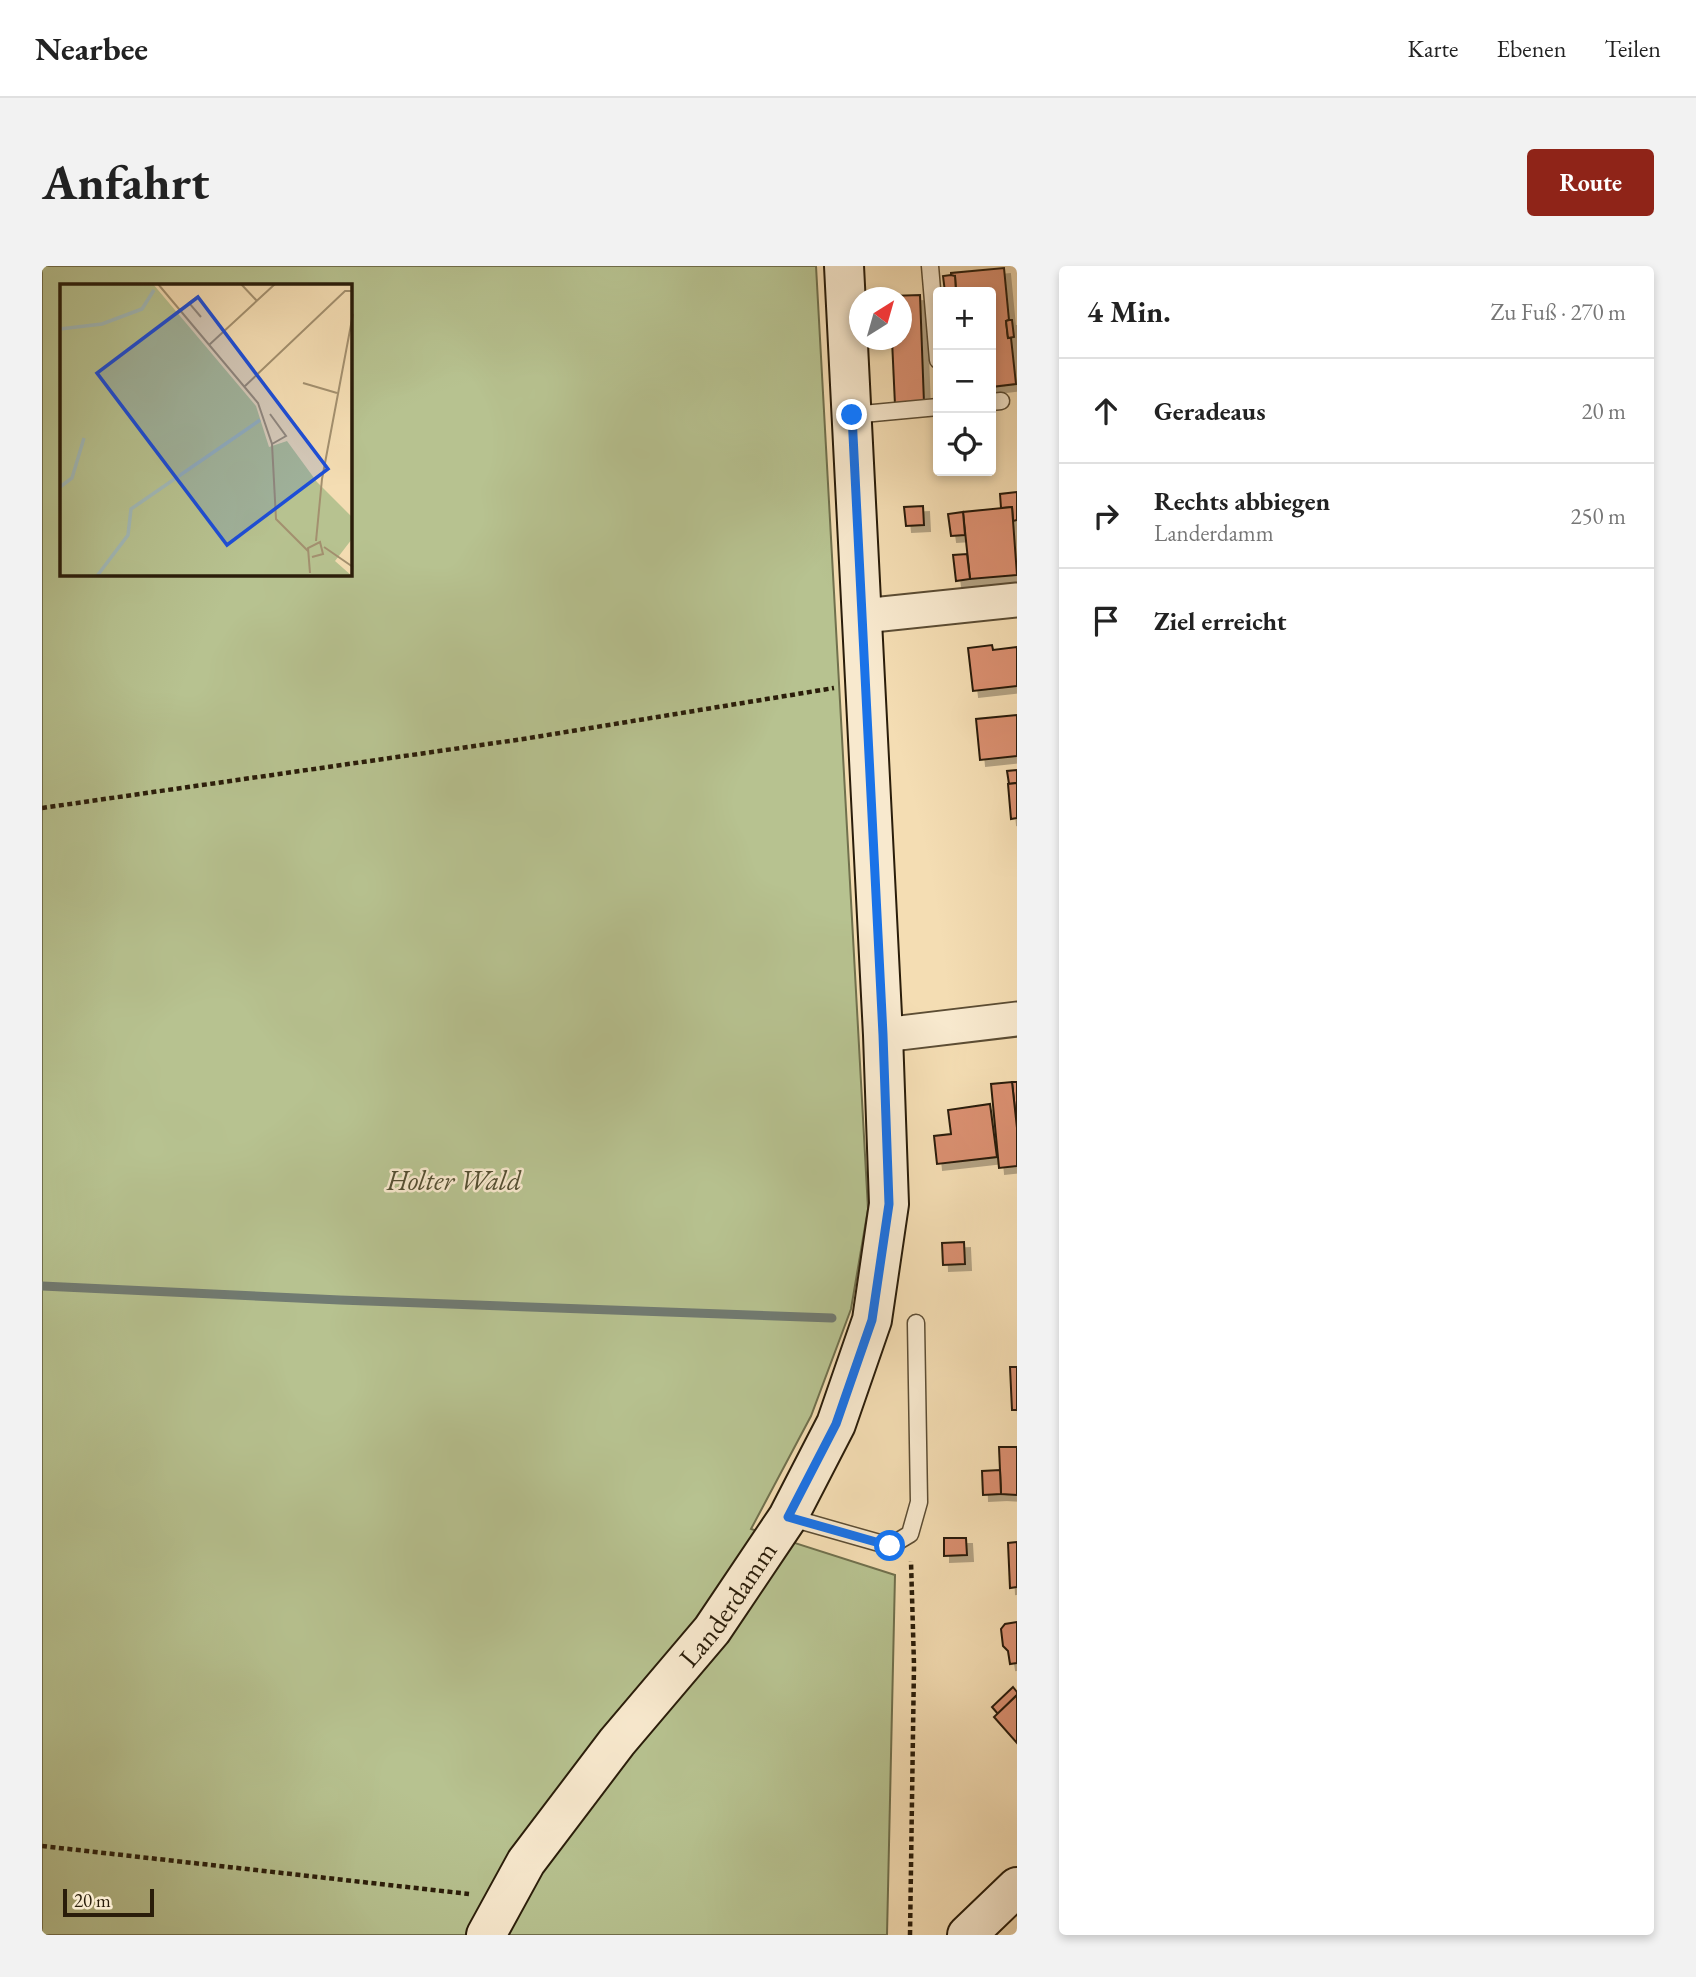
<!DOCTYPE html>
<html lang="de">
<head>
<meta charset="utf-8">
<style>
  body { margin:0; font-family:"EB Garamond",serif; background:#f2f2f2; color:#222 }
  .controls { position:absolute; right:21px; top:21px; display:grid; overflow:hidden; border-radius:7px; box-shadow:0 4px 10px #0003 }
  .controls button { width:63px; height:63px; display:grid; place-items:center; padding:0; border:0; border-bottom:2px solid #e0e0e0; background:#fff; color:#222; font:35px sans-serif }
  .compass { position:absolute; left:807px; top:21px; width:63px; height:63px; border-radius:50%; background:#fff; box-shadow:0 4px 10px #0003; rotate:37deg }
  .scale { position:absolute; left:21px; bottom:18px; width:91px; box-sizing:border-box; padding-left:7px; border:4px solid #2a1d0a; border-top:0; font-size:19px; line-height:24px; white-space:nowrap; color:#2a1d0a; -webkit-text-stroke:5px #f8e9ce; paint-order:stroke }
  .stop { position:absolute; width:21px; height:21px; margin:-16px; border:5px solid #1a73e8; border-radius:50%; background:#fff }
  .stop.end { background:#1a73e8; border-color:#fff; box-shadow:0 2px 7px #0008 }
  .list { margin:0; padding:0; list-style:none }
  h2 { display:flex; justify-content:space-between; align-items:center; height:91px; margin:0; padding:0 28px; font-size:30px }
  h2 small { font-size:23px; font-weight:400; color:#767676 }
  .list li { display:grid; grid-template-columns:46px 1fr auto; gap:21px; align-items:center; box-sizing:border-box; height:105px; padding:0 28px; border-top:2px solid #e0e0e0 }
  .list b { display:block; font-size:26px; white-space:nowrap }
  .list p { margin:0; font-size:23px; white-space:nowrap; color:#767676 }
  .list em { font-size:23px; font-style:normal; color:#767676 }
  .icon { flex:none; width:38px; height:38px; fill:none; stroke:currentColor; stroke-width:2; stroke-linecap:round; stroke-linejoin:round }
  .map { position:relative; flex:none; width:975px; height:1669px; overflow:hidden; border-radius:7px }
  header { display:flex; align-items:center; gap:42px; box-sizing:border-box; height:98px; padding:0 35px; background:#fff; border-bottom:2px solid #e0e0e0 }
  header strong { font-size:33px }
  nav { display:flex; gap:38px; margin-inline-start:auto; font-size:24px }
  .intro { display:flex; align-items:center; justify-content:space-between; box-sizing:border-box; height:168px; padding:0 42px }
  h1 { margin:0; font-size:49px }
  .button { padding:18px 32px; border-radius:7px; background:#8f2418; color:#fff; font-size:24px; font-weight:700 }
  main { display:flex; gap:42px; padding:0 42px }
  aside { flex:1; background:#fff; border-radius:7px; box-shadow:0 4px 10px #0003 }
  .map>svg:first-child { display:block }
</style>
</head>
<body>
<header>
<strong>Nearbee</strong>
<nav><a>Karte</a><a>Ebenen</a><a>Teilen</a></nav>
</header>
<div class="intro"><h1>Anfahrt</h1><a class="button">Route</a></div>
<main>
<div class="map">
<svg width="975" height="1669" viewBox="0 0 975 1669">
  <defs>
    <filter id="shadow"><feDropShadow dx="6" dy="6" stdDeviation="0" flood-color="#0004"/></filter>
  </defs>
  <rect width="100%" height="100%" fill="#f4ddb3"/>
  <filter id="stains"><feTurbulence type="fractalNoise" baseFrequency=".00286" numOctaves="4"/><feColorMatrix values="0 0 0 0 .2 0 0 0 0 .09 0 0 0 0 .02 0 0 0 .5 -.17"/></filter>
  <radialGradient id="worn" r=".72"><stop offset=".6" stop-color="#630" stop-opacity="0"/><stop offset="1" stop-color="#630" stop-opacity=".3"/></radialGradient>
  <path fill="#b7c290" stroke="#70704d" stroke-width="2" fill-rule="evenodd" d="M0,0h774l52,943 -17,100 -40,107 -60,113 144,46 -8,360h-845zM19,19h289v289h-289z"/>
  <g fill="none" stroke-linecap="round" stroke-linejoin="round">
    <polyline stroke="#717b72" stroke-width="9" points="0,1020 298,1034 790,1052"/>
  </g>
  <g fill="#da9071" stroke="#2a1d0a" stroke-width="2" filter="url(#shadow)">
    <polygon points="962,2 967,54 964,55 966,72 969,72 974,118 949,121 949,26 911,26 914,26 913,10 909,11 909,7"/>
    <polygon points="909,9 913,10 914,26 903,26 901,10"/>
    <polygon points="878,29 882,137 853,139 850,74 860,74 860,32 848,30"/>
    <polygon points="967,54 970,54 972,71 966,72 964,55"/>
    <polygon points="975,226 975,254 971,255 970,241 959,242 958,228"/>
    <polygon points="881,240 882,259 864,260 862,241"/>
    <polygon points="970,241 975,309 928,313 921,246"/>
    <polygon points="921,246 923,269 909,270 906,248"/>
    <polygon points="925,288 928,313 914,315 911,289"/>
    <polygon points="950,379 951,384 975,381 975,420 931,425 926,382"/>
    <polygon points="975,449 975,490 938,494 934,453"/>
    <polygon points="975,504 975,517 967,518 965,505"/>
    <polygon points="975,517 975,552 969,553 966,518"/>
    <polygon points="970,816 975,816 975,862"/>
    <polygon points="970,816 975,862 975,900 957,902 949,818"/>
    <polygon points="948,838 955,891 895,898 892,870 909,868 906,844"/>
    <polygon points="922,976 923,998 901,999 900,977"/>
    <polygon points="968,1101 975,1101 975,1144 970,1144"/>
    <polygon points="957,1181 975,1181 975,1229 959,1228"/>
    <polygon points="958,1204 959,1228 941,1229 940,1205"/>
    <polygon points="902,1272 924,1272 925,1289 902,1290"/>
    <polygon points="975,1276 975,1321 968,1322 966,1277"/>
    <polygon points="975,1356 975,1397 968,1398 966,1385 961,1380 959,1363 963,1358"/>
    <polygon points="971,1421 975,1426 975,1429 956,1448 950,1441"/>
    <polygon points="975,1429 975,1477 952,1451"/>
  </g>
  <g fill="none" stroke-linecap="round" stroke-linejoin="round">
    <defs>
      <g id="lane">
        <polyline points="888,0 896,94"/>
        <polyline points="949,136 959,135"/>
        <polyline points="810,149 896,141"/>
        <polyline points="746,1251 848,1280 868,1268 877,1236 874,1057"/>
      </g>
      <g id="street">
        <polyline points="821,350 975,334"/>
        <polyline points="841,769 975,753"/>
      </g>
      <g id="secondary">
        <path id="s1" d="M444,1669l40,-73 91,-120 95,-112 76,-113 48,-93 36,-104 17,-116 -6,-169 -39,-769"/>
        <polyline points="925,1669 975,1621"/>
      </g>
    </defs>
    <use href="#lane" stroke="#5c4d34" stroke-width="19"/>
    <use href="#street" stroke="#5c4d34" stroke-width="37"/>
    <use href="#secondary" stroke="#2a1d0a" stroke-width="42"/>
    <g stroke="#2a1d0a" stroke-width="4.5" stroke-dasharray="5 3.5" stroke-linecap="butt">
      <polyline points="0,542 481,473 792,422"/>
      <polyline points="0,1580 427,1628"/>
      <polyline points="868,1669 872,1399 869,1295"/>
    </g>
    <use href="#lane" stroke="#f8e9ce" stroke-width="16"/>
    <use href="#street" stroke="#f8e9ce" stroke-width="33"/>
    <use href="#secondary" stroke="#f8e9ce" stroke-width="38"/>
  </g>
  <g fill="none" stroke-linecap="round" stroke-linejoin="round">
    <polyline stroke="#1a73e8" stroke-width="9" points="810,149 841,769 847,938 830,1054 794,1158 746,1251 848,1280"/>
  </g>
  <g text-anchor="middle" stroke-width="5" stroke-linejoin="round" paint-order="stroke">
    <g font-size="28" font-style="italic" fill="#544f32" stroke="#f8e9ce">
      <text x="412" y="924">Holter Wald</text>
    </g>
    <g font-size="28" fill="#2a1d0a" stroke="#f8e9ce">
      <text dy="10" stroke="none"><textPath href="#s1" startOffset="411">Landerdamm</textPath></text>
    </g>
  </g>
  <g transform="translate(18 18)">
    <rect width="292" height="292" fill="#f4ddb3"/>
    <path d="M0,0h93l103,122 13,41 18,-6 30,41 35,35v22l-17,22 17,15h-292z" fill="#b7c290"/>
    <path fill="none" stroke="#a1b9b8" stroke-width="3.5" d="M0,45l42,-5 40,-15 12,-19M0,203l12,-9 12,-40M37,292l31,-41 3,-26 129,-89"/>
    <path fill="none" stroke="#a3906f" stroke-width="2" d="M98,0l100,119 14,41 4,75 32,32M181,0l16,17M138,12l-9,7 12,14M149,61l66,-61M243,99l34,10M184,103l101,-96h8M210,130l16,22 -14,8M256,257l6,-62 31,-165M264,263l29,20M250,289l-2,-25 12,-6 3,12 -11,3"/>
    <path fill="#1d4ed8" fill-opacity="0.15" stroke="#1d4ed8" stroke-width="3.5" d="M138,13l130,172 -101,76 -130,-172z"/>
    <rect width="292" height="292" fill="none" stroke="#2a1d0a" stroke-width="3.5"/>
  </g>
  <rect width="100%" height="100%" filter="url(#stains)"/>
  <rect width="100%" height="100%" fill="url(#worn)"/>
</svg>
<div class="controls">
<button>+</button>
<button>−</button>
<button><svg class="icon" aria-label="locate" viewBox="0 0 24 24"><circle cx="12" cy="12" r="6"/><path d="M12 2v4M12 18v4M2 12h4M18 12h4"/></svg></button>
</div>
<svg class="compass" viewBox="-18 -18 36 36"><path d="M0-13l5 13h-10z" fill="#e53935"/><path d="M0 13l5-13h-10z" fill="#767676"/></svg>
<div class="scale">20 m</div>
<div class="stop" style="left:848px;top:1280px"></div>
<div class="stop end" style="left:810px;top:149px"></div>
</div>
<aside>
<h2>4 Min.<small>Zu Fuß · 270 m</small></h2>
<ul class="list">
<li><svg class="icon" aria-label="ahead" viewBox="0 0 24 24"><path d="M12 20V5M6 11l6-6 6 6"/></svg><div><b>Geradeaus</b></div><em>20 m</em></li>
<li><svg class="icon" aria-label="right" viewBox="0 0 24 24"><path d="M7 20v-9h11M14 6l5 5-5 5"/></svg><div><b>Rechts abbiegen</b><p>Landerdamm</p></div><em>250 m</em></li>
<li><svg class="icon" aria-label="arrive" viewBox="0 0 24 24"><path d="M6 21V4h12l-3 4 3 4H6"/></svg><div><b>Ziel erreicht</b></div></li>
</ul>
</aside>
</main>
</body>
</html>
